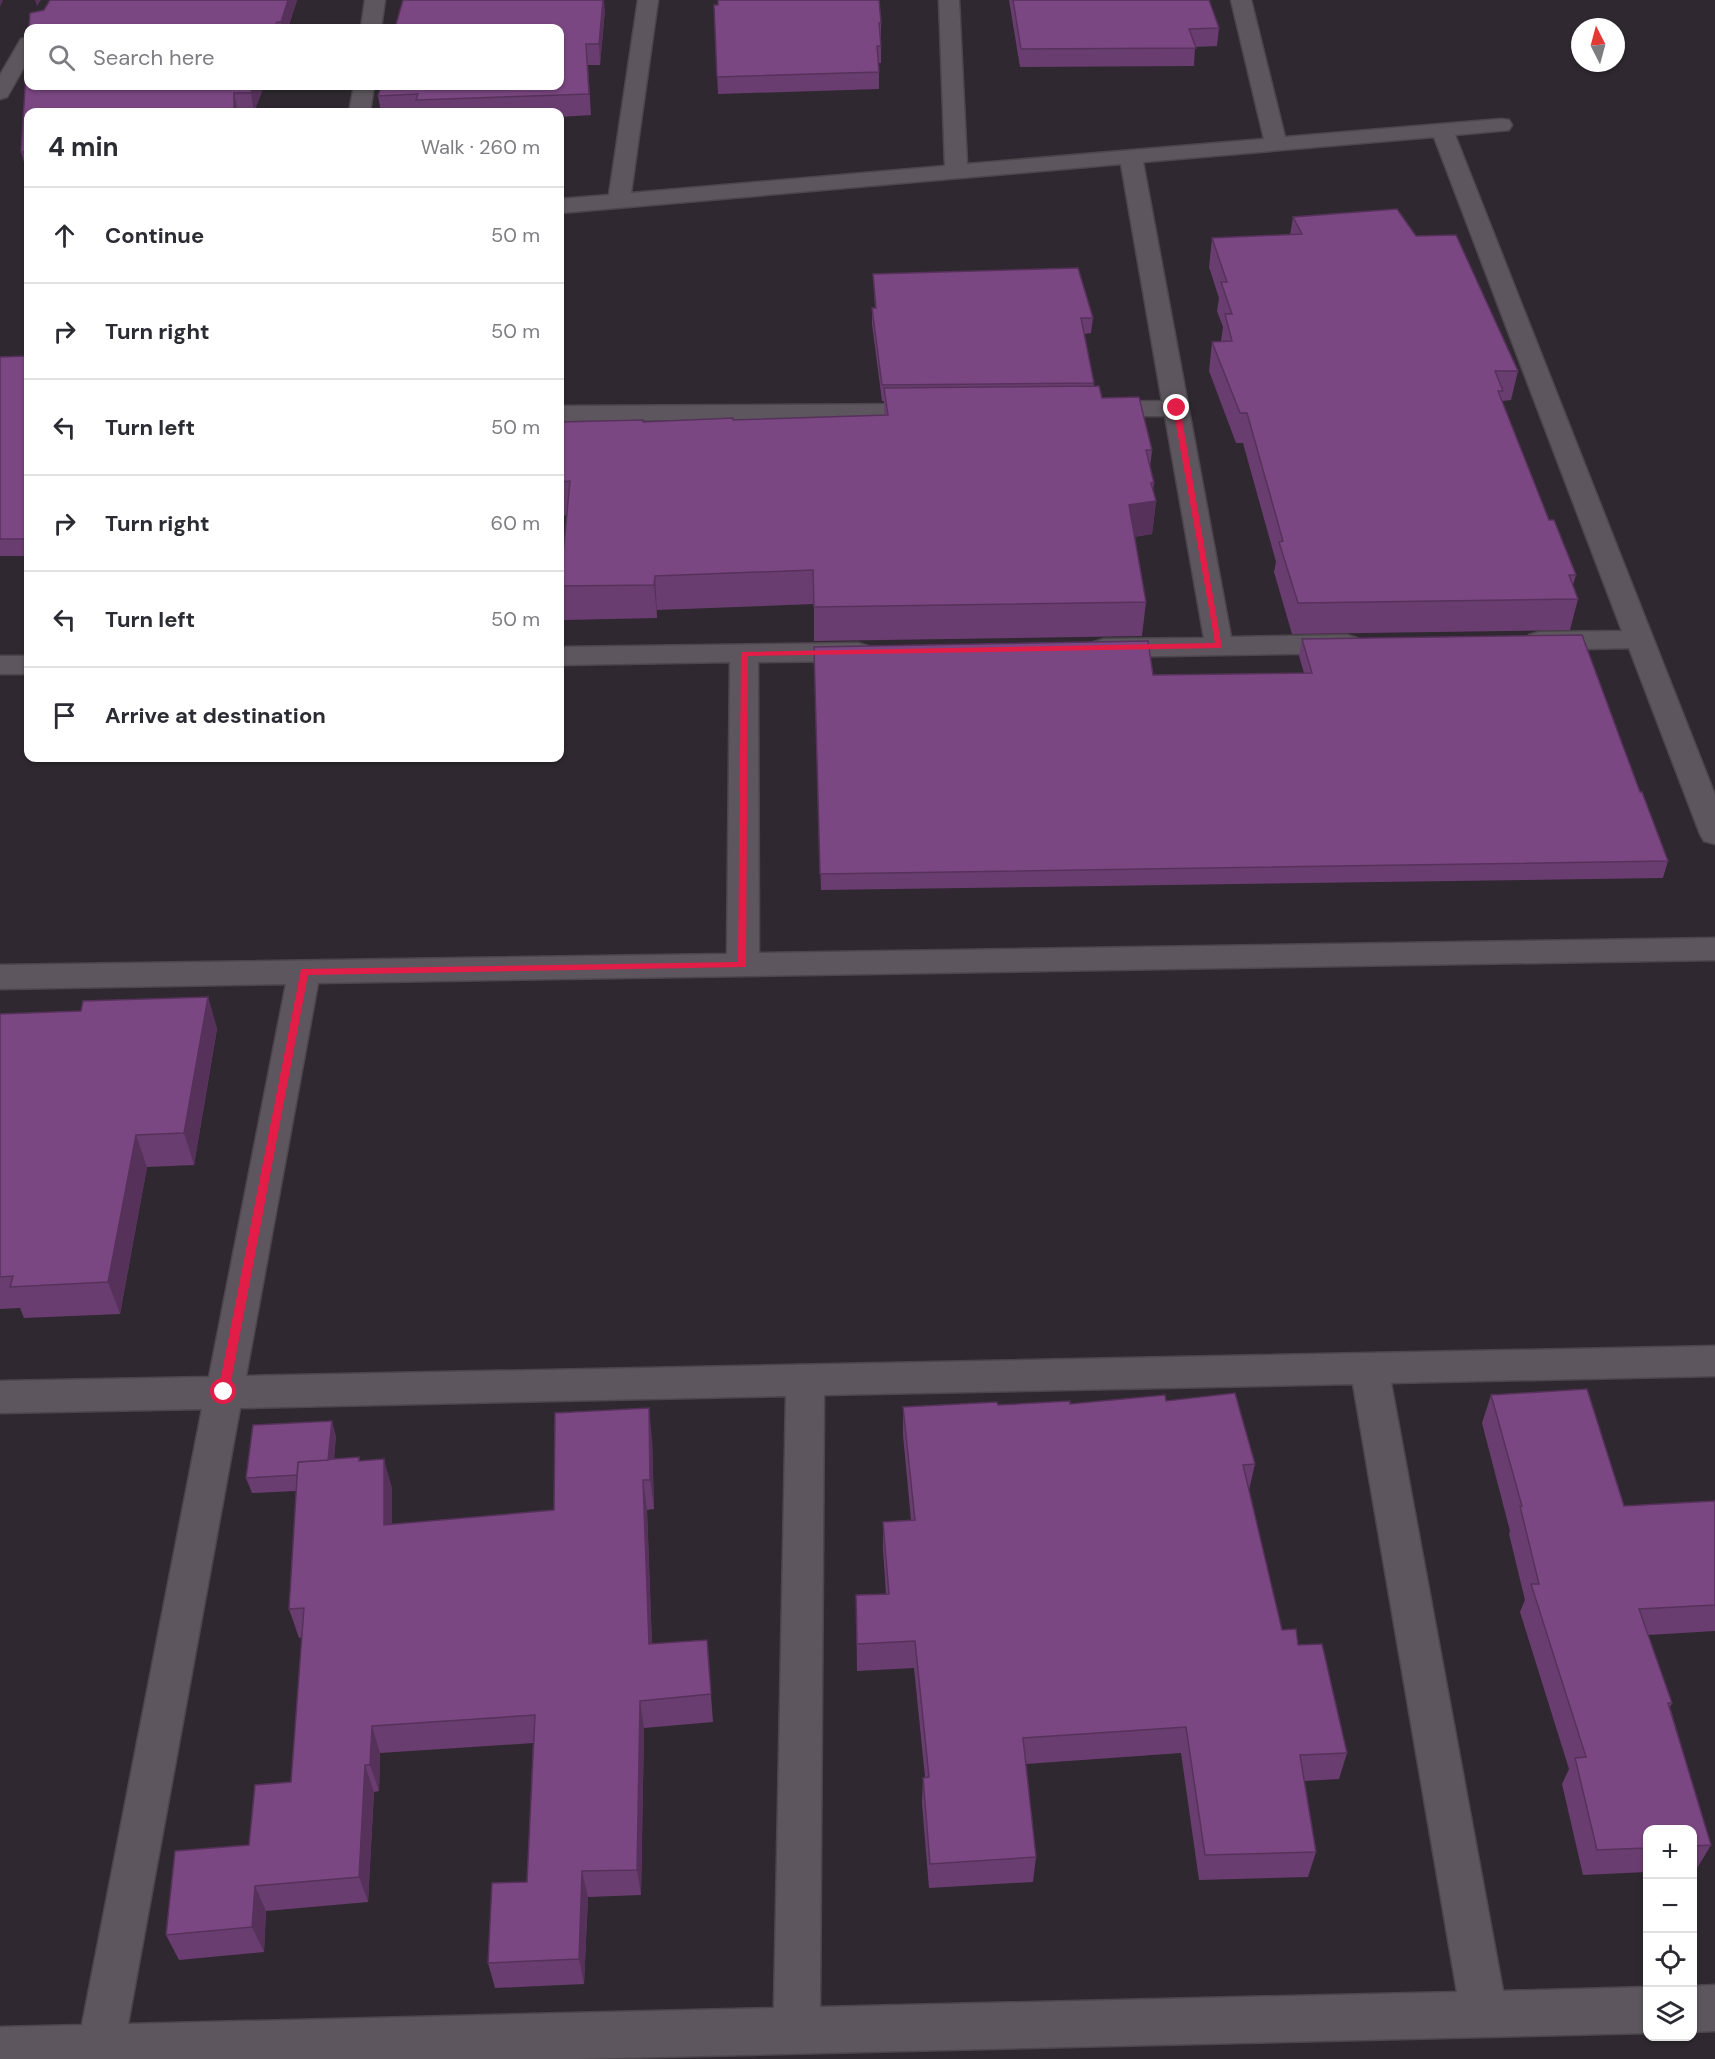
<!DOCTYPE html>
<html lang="en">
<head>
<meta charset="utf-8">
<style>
  body { margin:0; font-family:"DM Sans",sans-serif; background:#f2f2f3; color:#2b2b33 }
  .controls { position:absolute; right:18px; bottom:18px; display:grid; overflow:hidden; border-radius:12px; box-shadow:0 2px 4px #0004 }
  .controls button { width:54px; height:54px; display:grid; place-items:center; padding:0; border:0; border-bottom:2px solid #e1e1e2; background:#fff; color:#2b2b33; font:30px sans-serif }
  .compass { position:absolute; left:1571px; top:18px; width:54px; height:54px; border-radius:50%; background:#fff; box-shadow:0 2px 4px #0004; rotate:354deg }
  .stop { position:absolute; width:18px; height:18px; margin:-14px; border:4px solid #e11d48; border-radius:50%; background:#fff }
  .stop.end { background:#e11d48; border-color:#fff; box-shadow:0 2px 6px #0008 }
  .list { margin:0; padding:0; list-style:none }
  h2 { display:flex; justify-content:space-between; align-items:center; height:78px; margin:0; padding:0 24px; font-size:26px }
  h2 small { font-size:20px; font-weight:400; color:#7c7c81 }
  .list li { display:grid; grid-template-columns:39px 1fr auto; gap:18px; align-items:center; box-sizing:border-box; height:96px; padding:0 24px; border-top:2px solid #e1e1e2 }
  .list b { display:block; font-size:22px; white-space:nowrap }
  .list em { font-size:20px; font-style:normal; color:#7c7c81 }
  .icon { flex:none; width:33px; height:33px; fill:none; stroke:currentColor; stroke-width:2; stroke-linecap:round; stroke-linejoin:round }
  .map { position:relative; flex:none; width:1715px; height:2059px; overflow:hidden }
  .search { position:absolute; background:#fff; box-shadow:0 2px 4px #0004; left:24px; top:24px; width:540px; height:66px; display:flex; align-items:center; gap:15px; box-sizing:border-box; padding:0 21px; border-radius:12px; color:#7c7c81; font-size:22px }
  .panel { position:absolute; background:#fff; box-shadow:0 2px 4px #0004; left:24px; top:108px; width:540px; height:654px; border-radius:12px }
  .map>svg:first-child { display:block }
</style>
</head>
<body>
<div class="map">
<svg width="1715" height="2059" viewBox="0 0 1715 2059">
  <rect width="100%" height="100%" fill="#2f2830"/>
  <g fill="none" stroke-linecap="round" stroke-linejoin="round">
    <defs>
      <g id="street">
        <polygon points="365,0 385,0 381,28 361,28"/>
        <polygon points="638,0 658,0 631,193 945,166 939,0 959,0 967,164 1264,139 1231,0 1251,0 1285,137 1501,119 1509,120 1512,125 1509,130 1455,135 1715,795 1715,844 1704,841 1700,834 1629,648 1539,650 1529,647 1525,641 1529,635 1539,632 1622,631 1434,137 1143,162 1231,637 1347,635 1357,638 1361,644 1357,650 1347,653 1104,657 1094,654 1090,648 1094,642 1104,639 1204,638 1165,416 1097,416 1088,414 1085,409 1088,404 1097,402 1162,401 1121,164 560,213 560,199 609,195"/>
        <polygon points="28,37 28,60 7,97 0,99 0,75 21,39"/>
        <polygon points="354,86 374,86 370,112 349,112"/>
        <polygon points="929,404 938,406 941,411 938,416 929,418 560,421 560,406"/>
        <path d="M858,643l10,3 4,6 -4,6 -10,3 -100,1 1,291 956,-15v22l-1397,23 -72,393 1469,-30v30l-324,7 112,608 145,-4v46l-1071,26h-577v-32l82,-2 120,-616 -202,4v-32l209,-4 77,-393 -286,5v-24l727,-11 3,-292 -170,3v-18zM1353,1384l104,608 -637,15 4,-612zM786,1396l-12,612 -646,16 112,-616z"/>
        <rect x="0" y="656" width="28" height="18"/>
        <polygon points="1715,1985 1715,2031 1692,2032 1692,1986"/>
      </g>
    </defs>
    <use href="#street" stroke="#4c464c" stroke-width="3"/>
    <use href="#street" fill="#5d565e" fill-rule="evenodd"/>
  </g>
  <g fill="#6a3d70">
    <polygon points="50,0 297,0 288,28 29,28 44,10"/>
    <polygon points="1009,0 1209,0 1219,28 1217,46 1195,47 1194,66 1020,67"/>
    <polygon points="714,5 881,23 881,63 879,63 879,89 718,94"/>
    <polygon points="605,10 600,65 588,65 591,115 560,117 560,112 381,112 378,96"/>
    <polygon points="28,41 28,86 264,86 254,112 28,112 28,172 27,172 21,152"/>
    <polygon points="1293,217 1416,236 1518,371 1511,400 1502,401 1549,520 1576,575 1573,585 1578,599 1570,630 1292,634 1274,572 1276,562 1243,443 1236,443 1209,371 1212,342 1221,341 1223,327 1217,311 1219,298 1209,267 1212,238 1290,235"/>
    <polygon points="873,274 1093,318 1091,333 1084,334 1094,386 1102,398 1152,450 1150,468 1154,483 1153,492 1156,501 1152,534 1134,537 1146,602 1142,636 814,641 814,604 657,610 657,618 564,620 560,586 567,515 560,516 560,422 643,422 733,420 884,415 884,401 882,401 872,324 872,308 875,308"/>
    <polygon points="28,356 28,556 0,556 0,357"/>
    <polygon points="1302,639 1640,792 1668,861 1663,878 821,890 814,647 1153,675 1304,673 1299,656"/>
    <polygon points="208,997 217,1029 194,1165 147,1167 120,1314 24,1318 20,1308 0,1309 0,1014 81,1011"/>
    <polygon points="1491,1395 1624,1506 1715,1501 1715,1631 1648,1635 1672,1703 1670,1707 1711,1845 1696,1870 1692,1871 1692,1830 1647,1830 1647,1872 1583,1875 1562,1784 1569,1769 1520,1612 1525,1600 1509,1534 1510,1531 1482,1423"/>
    <polygon points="1166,1401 1255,1464 1249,1490 1282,1630 1298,1645 1347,1753 1339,1779 1304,1781 1316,1852 1308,1877 1199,1880 1181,1753 1026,1764 1036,1857 1033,1882 929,1888 922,1803 923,1778 925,1777 914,1668 857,1671 856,1595 886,1594 883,1549 883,1522 911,1520 903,1435 903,1407 1070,1404"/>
    <polygon points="336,1436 334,1459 359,1457 360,1461 392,1488 392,1524 554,1510 652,1438 654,1509 647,1510 652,1644 709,1668 713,1722 644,1728 641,1895 588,1897 584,1984 495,1988 488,1963 527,1882 533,1743 380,1753 379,1791 374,1792 368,1902 266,1911 264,1952 179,1960 166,1935 249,1845 291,1782 302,1637 299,1638 289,1609 296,1491 252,1493 246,1478"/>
  </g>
  <g fill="#56325b">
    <polygon points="0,0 3,0 0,7"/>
    <polygon points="35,0 41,0 37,6"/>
    <polygon points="288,0 297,0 288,28 282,28 281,22"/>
    <polygon points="603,0 604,0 605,10 600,65 599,44"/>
    <polygon points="253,86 264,86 254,112 251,93"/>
    <polygon points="234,93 238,112 234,112"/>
    <polygon points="1156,501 1152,534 1125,538 1129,505"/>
    <polygon points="655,576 657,610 657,618 654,585"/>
    <polygon points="208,997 217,1029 194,1165 184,1133"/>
    <polygon points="136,1135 147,1167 120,1314 108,1282"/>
    <polygon points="649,1408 652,1438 654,1509 650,1480"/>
    <polygon points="332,1421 336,1436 331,1489 326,1474"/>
    <polygon points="384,1459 392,1488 392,1554 384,1525"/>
    <polygon points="643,1480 647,1510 653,1672 649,1644"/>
    <polygon points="640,1701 644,1728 641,1895 637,1870"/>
    <polygon points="372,1726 380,1753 379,1791 370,1765"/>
    <polygon points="365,1765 374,1792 368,1902 359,1877"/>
    <polygon points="582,1871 588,1897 584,1984 579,1959"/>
    <polygon points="255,1886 266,1911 264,1952 252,1927"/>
  </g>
  <g fill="#7b4782" stroke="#56325b" stroke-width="1.5">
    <polygon points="50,0 288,0 281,22 277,22 274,28 29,28 30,13 44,10"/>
    <polygon points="403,0 603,0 599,44 586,44 589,94 416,100 418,94 378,96 381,86 560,86 560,28 395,28"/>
    <polygon points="718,0 879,0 881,23 879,23 881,46 877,46 879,72 717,77 714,5 718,5"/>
    <polygon points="1013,0 1209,0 1219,28 1189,29 1196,48 1021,49"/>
    <polygon points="28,41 28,86 253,86 251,93 234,93 234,112 28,112 28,152 21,152"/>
    <polygon points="1397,209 1416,236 1456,235 1518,371 1495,371 1503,391 1498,391 1549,520 1554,520 1576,575 1569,575 1578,599 1298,603 1279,542 1283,541 1247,413 1240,413 1212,342 1232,341 1225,314 1232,314 1221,282 1227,282 1212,238 1302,234 1293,217"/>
    <polygon points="1078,268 1093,318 1081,318 1094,383 882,385 872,308 876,308 873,274"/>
    <polygon points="28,356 28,539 0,539 0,357"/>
    <polygon points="1099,386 1102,398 1139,397 1152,450 1146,450 1154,483 1151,483 1156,501 1129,505 1146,602 814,607 813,570 655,576 654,585 560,586 570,481 560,482 560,422 643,420 643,422 733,418 733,420 888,415 884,388"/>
    <polygon points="1582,635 1640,792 1642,792 1668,861 820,874 814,647 1148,641 1153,675 1312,673 1302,639"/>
    <polygon points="208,997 184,1133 136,1135 108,1282 10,1287 13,1276 0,1277 0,1014 81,1011 83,1001"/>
    <polygon points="1587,1389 1624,1506 1715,1501 1715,1605 1639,1609 1672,1703 1668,1703 1711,1845 1692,1846 1692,1830 1647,1830 1647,1848 1597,1850 1575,1758 1586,1757 1531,1584 1539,1584 1520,1506 1522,1506 1491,1395"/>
    <polygon points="1235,1393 1255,1464 1243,1465 1282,1630 1296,1629 1298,1645 1322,1644 1347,1753 1300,1755 1316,1852 1205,1855 1186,1727 1023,1738 1036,1857 930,1864 923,1778 929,1777 915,1641 857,1644 856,1595 889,1594 883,1522 915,1520 903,1407 997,1402 998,1405 1070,1401 1070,1404 1165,1395 1166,1401"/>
    <polygon points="649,1408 650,1480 643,1480 649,1644 707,1640 711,1694 640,1701 637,1870 582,1871 579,1959 488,1963 492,1883 527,1882 535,1715 372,1726 370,1765 365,1765 359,1877 255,1886 252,1927 166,1935 175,1851 249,1845 255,1785 291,1782 304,1608 289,1609 298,1462 359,1457 359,1461 384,1459 384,1525 554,1510 555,1413"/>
    <polygon points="332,1421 328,1460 298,1462 297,1475 246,1478 253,1425"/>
  </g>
  <polygon fill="#e11d48" points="1177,406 1180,408 1222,648 748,656 746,967 308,975 229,1392 224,1397 220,1396 218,1392 301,969 738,962 741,652 1215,643 1173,408"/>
</svg>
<div class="controls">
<button>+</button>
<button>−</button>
<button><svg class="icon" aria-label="locate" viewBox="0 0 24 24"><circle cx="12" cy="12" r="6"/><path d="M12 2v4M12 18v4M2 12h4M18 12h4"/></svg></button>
<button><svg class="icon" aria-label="layers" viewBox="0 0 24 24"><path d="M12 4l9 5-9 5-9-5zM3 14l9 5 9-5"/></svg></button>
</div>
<svg class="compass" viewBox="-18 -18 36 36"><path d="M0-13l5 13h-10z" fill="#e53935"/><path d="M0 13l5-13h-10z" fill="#7c7c81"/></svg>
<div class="stop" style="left:224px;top:1392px"></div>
<div class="stop end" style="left:1177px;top:408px"></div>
<div class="search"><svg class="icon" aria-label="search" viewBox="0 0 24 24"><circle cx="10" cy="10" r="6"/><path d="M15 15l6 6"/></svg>Search here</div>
<section class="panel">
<h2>4 min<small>Walk · 260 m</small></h2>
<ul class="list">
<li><svg class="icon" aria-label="ahead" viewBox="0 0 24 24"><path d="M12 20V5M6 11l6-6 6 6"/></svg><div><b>Continue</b></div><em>50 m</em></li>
<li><svg class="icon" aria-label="right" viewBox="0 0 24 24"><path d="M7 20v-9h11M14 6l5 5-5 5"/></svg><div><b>Turn right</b></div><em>50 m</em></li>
<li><svg class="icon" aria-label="left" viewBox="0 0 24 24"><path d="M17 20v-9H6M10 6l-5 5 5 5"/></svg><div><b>Turn left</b></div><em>50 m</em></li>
<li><svg class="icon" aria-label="right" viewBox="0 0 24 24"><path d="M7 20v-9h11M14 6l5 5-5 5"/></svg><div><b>Turn right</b></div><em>60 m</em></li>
<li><svg class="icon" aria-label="left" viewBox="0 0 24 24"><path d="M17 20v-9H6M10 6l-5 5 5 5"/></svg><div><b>Turn left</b></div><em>50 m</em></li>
<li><svg class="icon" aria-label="arrive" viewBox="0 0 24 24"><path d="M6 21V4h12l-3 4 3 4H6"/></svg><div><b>Arrive at destination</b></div></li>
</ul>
</section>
</div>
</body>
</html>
